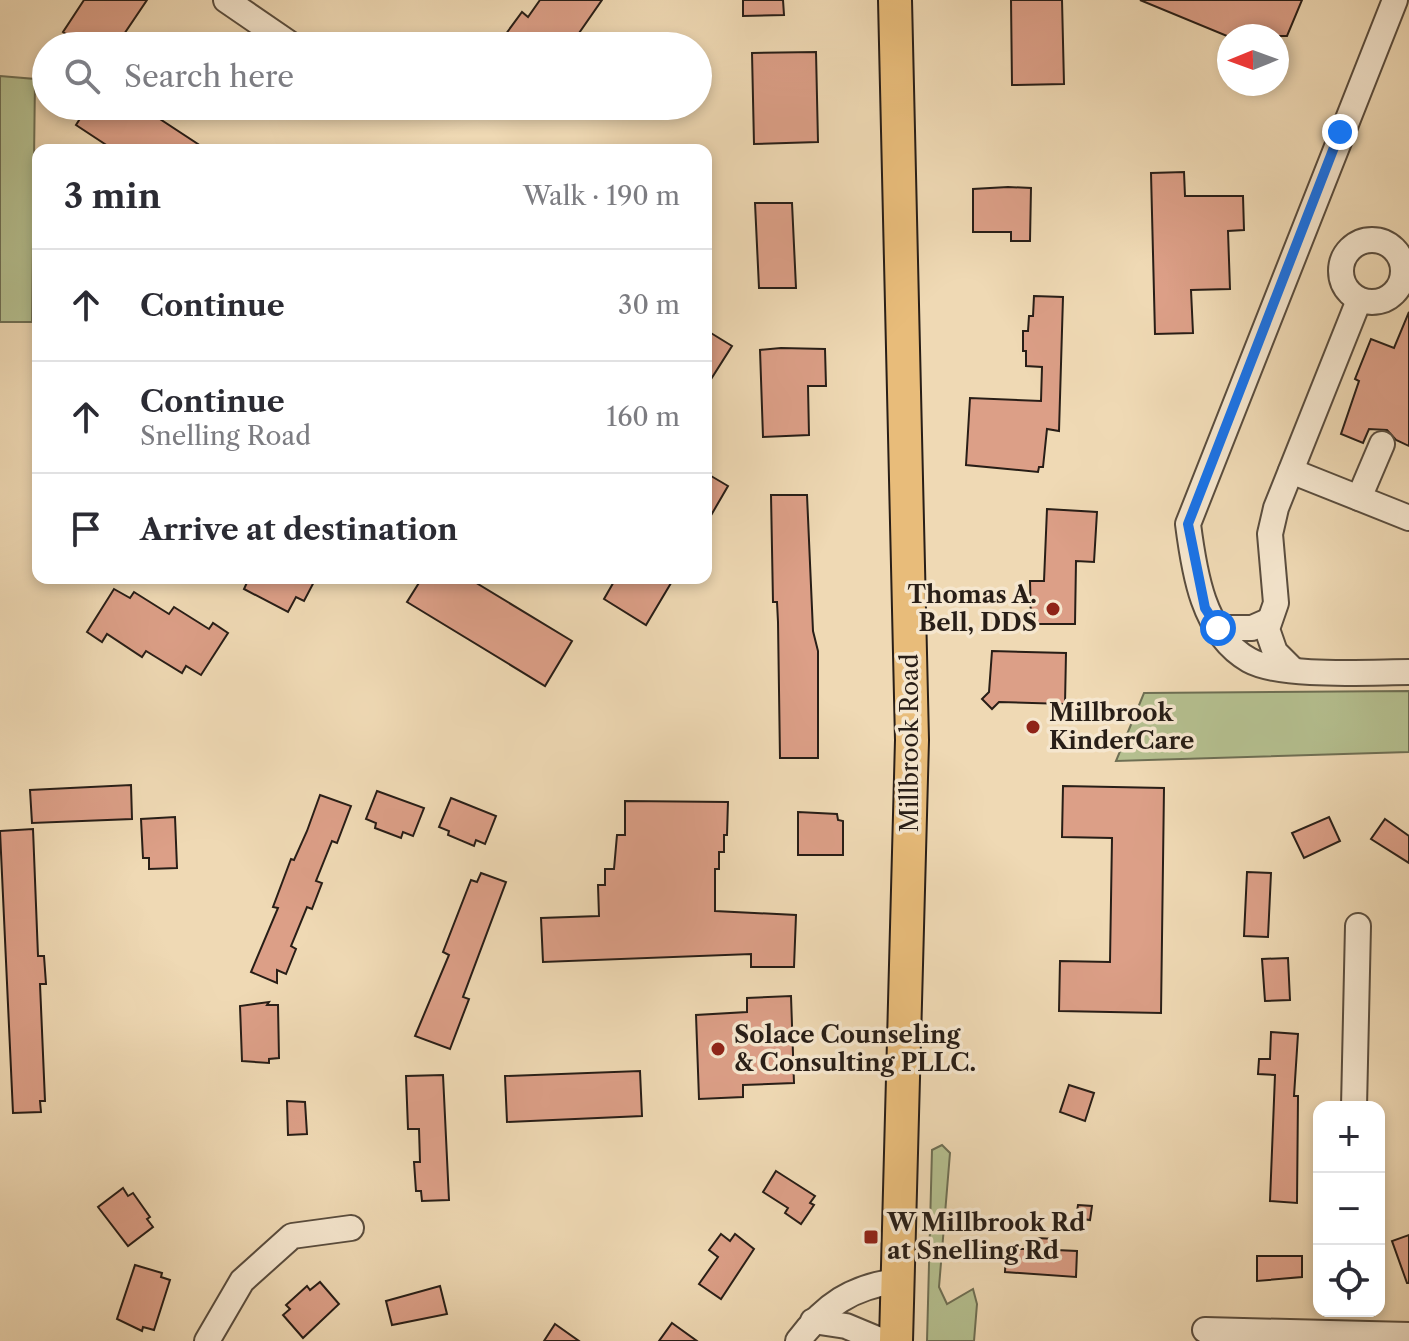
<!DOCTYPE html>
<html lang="en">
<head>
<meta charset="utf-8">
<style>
  body { margin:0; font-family:"Libre Caslon Text",serif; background:#f2f2f3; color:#2b2b33 }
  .controls { position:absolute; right:24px; bottom:24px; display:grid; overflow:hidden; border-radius:16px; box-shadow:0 4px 12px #0003 }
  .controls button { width:72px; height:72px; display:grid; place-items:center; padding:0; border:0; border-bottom:2px solid #e1e1e2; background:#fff; color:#2b2b33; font:40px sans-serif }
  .compass { position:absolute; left:1217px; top:24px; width:72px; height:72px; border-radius:50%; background:#fff; box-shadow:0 4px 12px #0003; rotate:269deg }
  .stop { position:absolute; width:24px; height:24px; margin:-18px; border:6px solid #1a73e8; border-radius:50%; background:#fff }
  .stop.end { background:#1a73e8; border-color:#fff; box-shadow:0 2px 8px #0008 }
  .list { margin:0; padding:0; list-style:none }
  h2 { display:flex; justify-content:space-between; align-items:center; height:104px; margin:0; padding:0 32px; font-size:34px }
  h2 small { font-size:26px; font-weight:400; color:#7c7c81 }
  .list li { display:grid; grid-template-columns:52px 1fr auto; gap:24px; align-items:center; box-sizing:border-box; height:112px; padding:0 32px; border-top:2px solid #e1e1e2 }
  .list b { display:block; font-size:30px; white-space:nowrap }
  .list p { margin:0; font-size:26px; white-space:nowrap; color:#7c7c81 }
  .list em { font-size:26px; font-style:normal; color:#7c7c81 }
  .icon { flex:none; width:44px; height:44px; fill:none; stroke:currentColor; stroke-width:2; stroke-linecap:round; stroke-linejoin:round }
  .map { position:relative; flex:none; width:1409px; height:1341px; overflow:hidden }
  .search { position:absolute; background:#fff; box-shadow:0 4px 12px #0003; left:32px; top:32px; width:680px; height:88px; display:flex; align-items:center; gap:20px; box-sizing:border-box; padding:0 28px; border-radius:44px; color:#7c7c81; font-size:30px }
  .panel { position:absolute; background:#fff; box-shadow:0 4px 12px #0003; left:32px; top:144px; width:680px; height:440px; border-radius:16px }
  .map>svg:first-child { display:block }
</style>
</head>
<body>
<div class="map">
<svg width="1409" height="1341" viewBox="0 0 1409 1341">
  <rect width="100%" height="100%" fill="#efd9b4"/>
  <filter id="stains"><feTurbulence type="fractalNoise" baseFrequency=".0025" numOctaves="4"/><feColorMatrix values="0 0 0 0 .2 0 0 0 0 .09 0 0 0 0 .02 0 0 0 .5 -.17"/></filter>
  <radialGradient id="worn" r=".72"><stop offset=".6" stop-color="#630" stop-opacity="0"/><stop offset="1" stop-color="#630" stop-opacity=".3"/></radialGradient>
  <g fill="#b5c090" stroke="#6e6f54" stroke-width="2">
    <polygon points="0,76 35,79 32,322 0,322"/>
    <polygon points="1409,691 1409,752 1116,761 1144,693"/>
    <polygon points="942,1145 950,1153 939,1287 947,1304 973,1289 977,1304 974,1341 927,1341 932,1150"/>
  </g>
  <g fill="#dc9f87" stroke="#281e17" stroke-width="2">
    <polygon points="84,0 147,0 116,46 84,46 63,32"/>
    <polygon points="540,0 602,0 570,46 497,46 522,12 528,17"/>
    <polygon points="743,0 783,0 784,15 743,16"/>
    <polygon points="1011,0 1062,0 1064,84 1012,85"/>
    <polygon points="1140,0 1302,0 1287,36 1227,36"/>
    <polygon points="816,52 818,142 754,144 752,53"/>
    <polygon points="88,106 140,106 207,150 114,150 76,125"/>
    <polygon points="1184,172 1185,196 1243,196 1244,230 1228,231 1230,289 1191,290 1193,333 1155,334 1151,173"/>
    <polygon points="1008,187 1031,188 1030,241 1011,241 1011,232 973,232 973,189"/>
    <polygon points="755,203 792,203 796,288 759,288"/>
    <polygon points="1034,296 1063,297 1059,431 1047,429 1043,467 1039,467 1038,472 966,465 970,398 1041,401 1042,367 1026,366 1026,351 1023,351 1023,331 1028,331 1029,316 1033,316"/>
    <polygon points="1409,312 1409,446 1396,440 1387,430 1369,429 1363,443 1341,434 1359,381 1355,379 1371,339 1394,348"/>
    <polygon points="706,330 732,346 706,387"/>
    <polygon points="781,348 825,349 826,386 808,386 809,435 763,437 760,350"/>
    <polygon points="706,473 728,486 706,524"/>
    <polygon points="771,495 807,495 813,631 818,651 818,758 780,758 778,622 777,602 773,602"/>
    <polygon points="1047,509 1097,512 1094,562 1076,561 1075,624 1031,624 1030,581 1044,581"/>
    <polygon points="249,578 316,578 304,601 296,597 288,612 244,589"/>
    <polygon points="422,578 468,578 572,641 545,686 407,602"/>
    <polygon points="616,578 674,578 646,625 604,599"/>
    <polygon points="114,589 130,598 134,592 169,614 174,607 209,629 213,623 228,633 201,675 186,666 182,673 146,651 142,657 107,634 102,642 87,632"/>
    <polygon points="992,651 1066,653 1065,704 999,702 992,709 982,699 989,692"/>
    <polygon points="131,785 132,819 32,823 30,790"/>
    <polygon points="1063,786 1164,788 1161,1013 1059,1011 1060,961 1110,962 1112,838 1062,837"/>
    <polygon points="377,791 424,808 413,836 403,832 401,838 375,828 376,823 366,819"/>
    <polygon points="320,795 351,806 337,843 332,841 316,881 322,883 312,909 307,907 291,946 296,949 286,974 277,970 277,983 251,972 278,908 273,907 291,859 294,860 307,831"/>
    <polygon points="451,798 496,816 485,844 476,840 474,846 448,835 449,831 439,827"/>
    <polygon points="625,801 728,802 727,835 724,835 724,852 719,852 719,869 715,869 715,911 796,915 794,967 751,967 751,954 543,962 541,918 599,916 598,885 605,885 605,869 614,869 617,835 625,835"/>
    <polygon points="798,812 837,814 838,820 843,821 843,855 798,855"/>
    <polygon points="175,817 177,868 149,869 149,858 143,858 141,819"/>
    <polygon points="1329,817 1340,841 1304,858 1292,833"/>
    <polygon points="1385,819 1409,836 1409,863 1371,839"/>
    <polygon points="33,829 38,956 44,956 46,984 40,984 45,1101 40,1101 41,1112 13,1113 0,831"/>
    <polygon points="1247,872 1271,873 1268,937 1244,936"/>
    <polygon points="481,873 506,882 463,997 469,999 450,1049 415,1036 449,955 443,952 471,880 477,882"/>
    <polygon points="1288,958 1290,1000 1265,1001 1262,959"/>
    <polygon points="791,996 794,1083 743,1085 743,1097 699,1099 696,1015 747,1012 747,998"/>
    <polygon points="269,1002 267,1005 278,1005 279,1058 269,1059 269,1063 242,1061 240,1006"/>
    <polygon points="1271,1032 1298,1034 1294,1096 1298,1096 1297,1203 1270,1201 1275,1075 1258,1074 1259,1059 1270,1059"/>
    <polygon points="640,1071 642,1116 507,1122 505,1076"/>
    <polygon points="443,1075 449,1200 422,1201 421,1191 416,1191 414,1162 420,1162 419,1129 408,1129 406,1076"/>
    <polygon points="1069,1085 1094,1093 1085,1121 1060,1112"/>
    <polygon points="287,1101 305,1102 307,1134 288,1135"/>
    <polygon points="776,1171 815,1196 810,1203 814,1205 801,1224 785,1213 788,1208 763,1192"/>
    <polygon points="123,1188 128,1196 133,1193 150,1217 147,1219 153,1227 128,1246 98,1207"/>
    <polygon points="1078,1205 1092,1206 1090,1220 1076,1218"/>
    <polygon points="721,1234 730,1241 735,1234 754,1249 721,1299 699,1284 718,1257 709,1250"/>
    <polygon points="1409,1235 1409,1283 1407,1283 1392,1241"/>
    <polygon points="1036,1238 1056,1239 1056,1250 1077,1251 1076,1277 1005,1272 1006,1249 1036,1249"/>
    <polygon points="1257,1256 1302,1256 1302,1277 1257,1281"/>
    <polygon points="135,1265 162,1273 161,1277 170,1280 154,1330 143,1327 142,1331 117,1319"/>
    <polygon points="320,1282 339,1304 303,1338 283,1315 290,1309 286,1305 307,1286 310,1290"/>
    <polygon points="440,1286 447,1314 392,1325 386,1301"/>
    <polygon points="672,1323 697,1341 659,1341"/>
    <polygon points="555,1324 579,1341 544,1341"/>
  </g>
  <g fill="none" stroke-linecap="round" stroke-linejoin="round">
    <defs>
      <g id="minor">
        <polyline points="226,0 293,46"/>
        <path d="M1395,0l-207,524c6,47 15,110 61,136 32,18 122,12 160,12"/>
        <circle cx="1372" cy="271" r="31"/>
        <polyline points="1291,471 1409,518"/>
        <polyline points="1359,498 1382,444"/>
        <polyline points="1218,628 1252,628 1268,621"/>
        <polyline points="1293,670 1275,652 1267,629 1276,603 1270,534 1276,508 1359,300"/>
        <polyline points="1354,1107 1358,926"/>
        <polyline points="813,1321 846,1326 882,1341"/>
        <polyline points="1205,1330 1409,1335"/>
        <polyline points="207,1341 242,1281 292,1236 351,1228"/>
        <path d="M798,1341c27,-36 54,-54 98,-60"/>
      </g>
      <polyline id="major" points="895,0 912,740 896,1341"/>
    </defs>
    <use href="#minor" stroke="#5a4d3e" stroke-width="28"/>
    <use href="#major" stroke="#281e17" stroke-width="36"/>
    <use href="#minor" stroke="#f5e6ce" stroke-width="24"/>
    <use href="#major" stroke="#e8bc7a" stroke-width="32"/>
  </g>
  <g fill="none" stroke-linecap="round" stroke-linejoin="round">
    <polyline stroke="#1a73e8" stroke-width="10" points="1218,628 1205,608 1188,524 1340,132"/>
  </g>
  <g fill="#8f2418" stroke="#f5e6ce" stroke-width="3">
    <circle cx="1053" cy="609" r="8"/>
    <circle cx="1033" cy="727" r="8"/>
    <circle cx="718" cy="1049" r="8"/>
    <rect x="863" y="1229" width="16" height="16" rx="4"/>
  </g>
  <g text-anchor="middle" stroke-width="7" stroke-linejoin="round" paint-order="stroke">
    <g font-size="24" font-weight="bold" fill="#281e17" stroke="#f5e6ce" text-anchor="start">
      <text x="1037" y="603" text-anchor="end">Thomas A.<tspan x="1037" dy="28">Bell, DDS</tspan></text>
      <text x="1049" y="721">Millbrook<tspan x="1049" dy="28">KinderCare</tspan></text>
      <text x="734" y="1043">Solace Counseling<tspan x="734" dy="28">&amp; Consulting PLLC.</tspan></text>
      <text x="887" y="1231">W Millbrook Rd<tspan x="887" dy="28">at Snelling Rd</tspan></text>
    </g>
    <g font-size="24" fill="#281e17" stroke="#f5e6ce">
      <text transform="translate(910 743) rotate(-90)" y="8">Millbrook Road</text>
    </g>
  </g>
  <rect width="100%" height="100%" filter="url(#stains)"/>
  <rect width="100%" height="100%" fill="url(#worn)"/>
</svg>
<div class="controls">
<button>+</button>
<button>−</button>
<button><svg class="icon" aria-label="locate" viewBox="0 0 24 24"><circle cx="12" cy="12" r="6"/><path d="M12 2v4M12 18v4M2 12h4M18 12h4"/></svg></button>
</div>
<svg class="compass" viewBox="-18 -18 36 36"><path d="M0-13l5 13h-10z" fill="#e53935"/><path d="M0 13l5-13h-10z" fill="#7c7c81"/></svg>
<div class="stop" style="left:1218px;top:628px"></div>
<div class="stop end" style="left:1340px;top:132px"></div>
<div class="search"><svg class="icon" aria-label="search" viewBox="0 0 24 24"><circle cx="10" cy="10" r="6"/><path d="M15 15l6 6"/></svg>Search here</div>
<section class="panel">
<h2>3 min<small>Walk · 190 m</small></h2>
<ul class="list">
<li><svg class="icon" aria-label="ahead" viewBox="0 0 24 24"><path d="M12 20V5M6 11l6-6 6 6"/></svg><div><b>Continue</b></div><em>30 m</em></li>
<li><svg class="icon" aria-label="ahead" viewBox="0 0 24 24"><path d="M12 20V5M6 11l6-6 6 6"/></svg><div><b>Continue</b><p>Snelling Road</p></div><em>160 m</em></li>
<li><svg class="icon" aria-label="arrive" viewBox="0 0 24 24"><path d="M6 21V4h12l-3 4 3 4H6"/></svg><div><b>Arrive at destination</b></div></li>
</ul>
</section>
</div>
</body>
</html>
